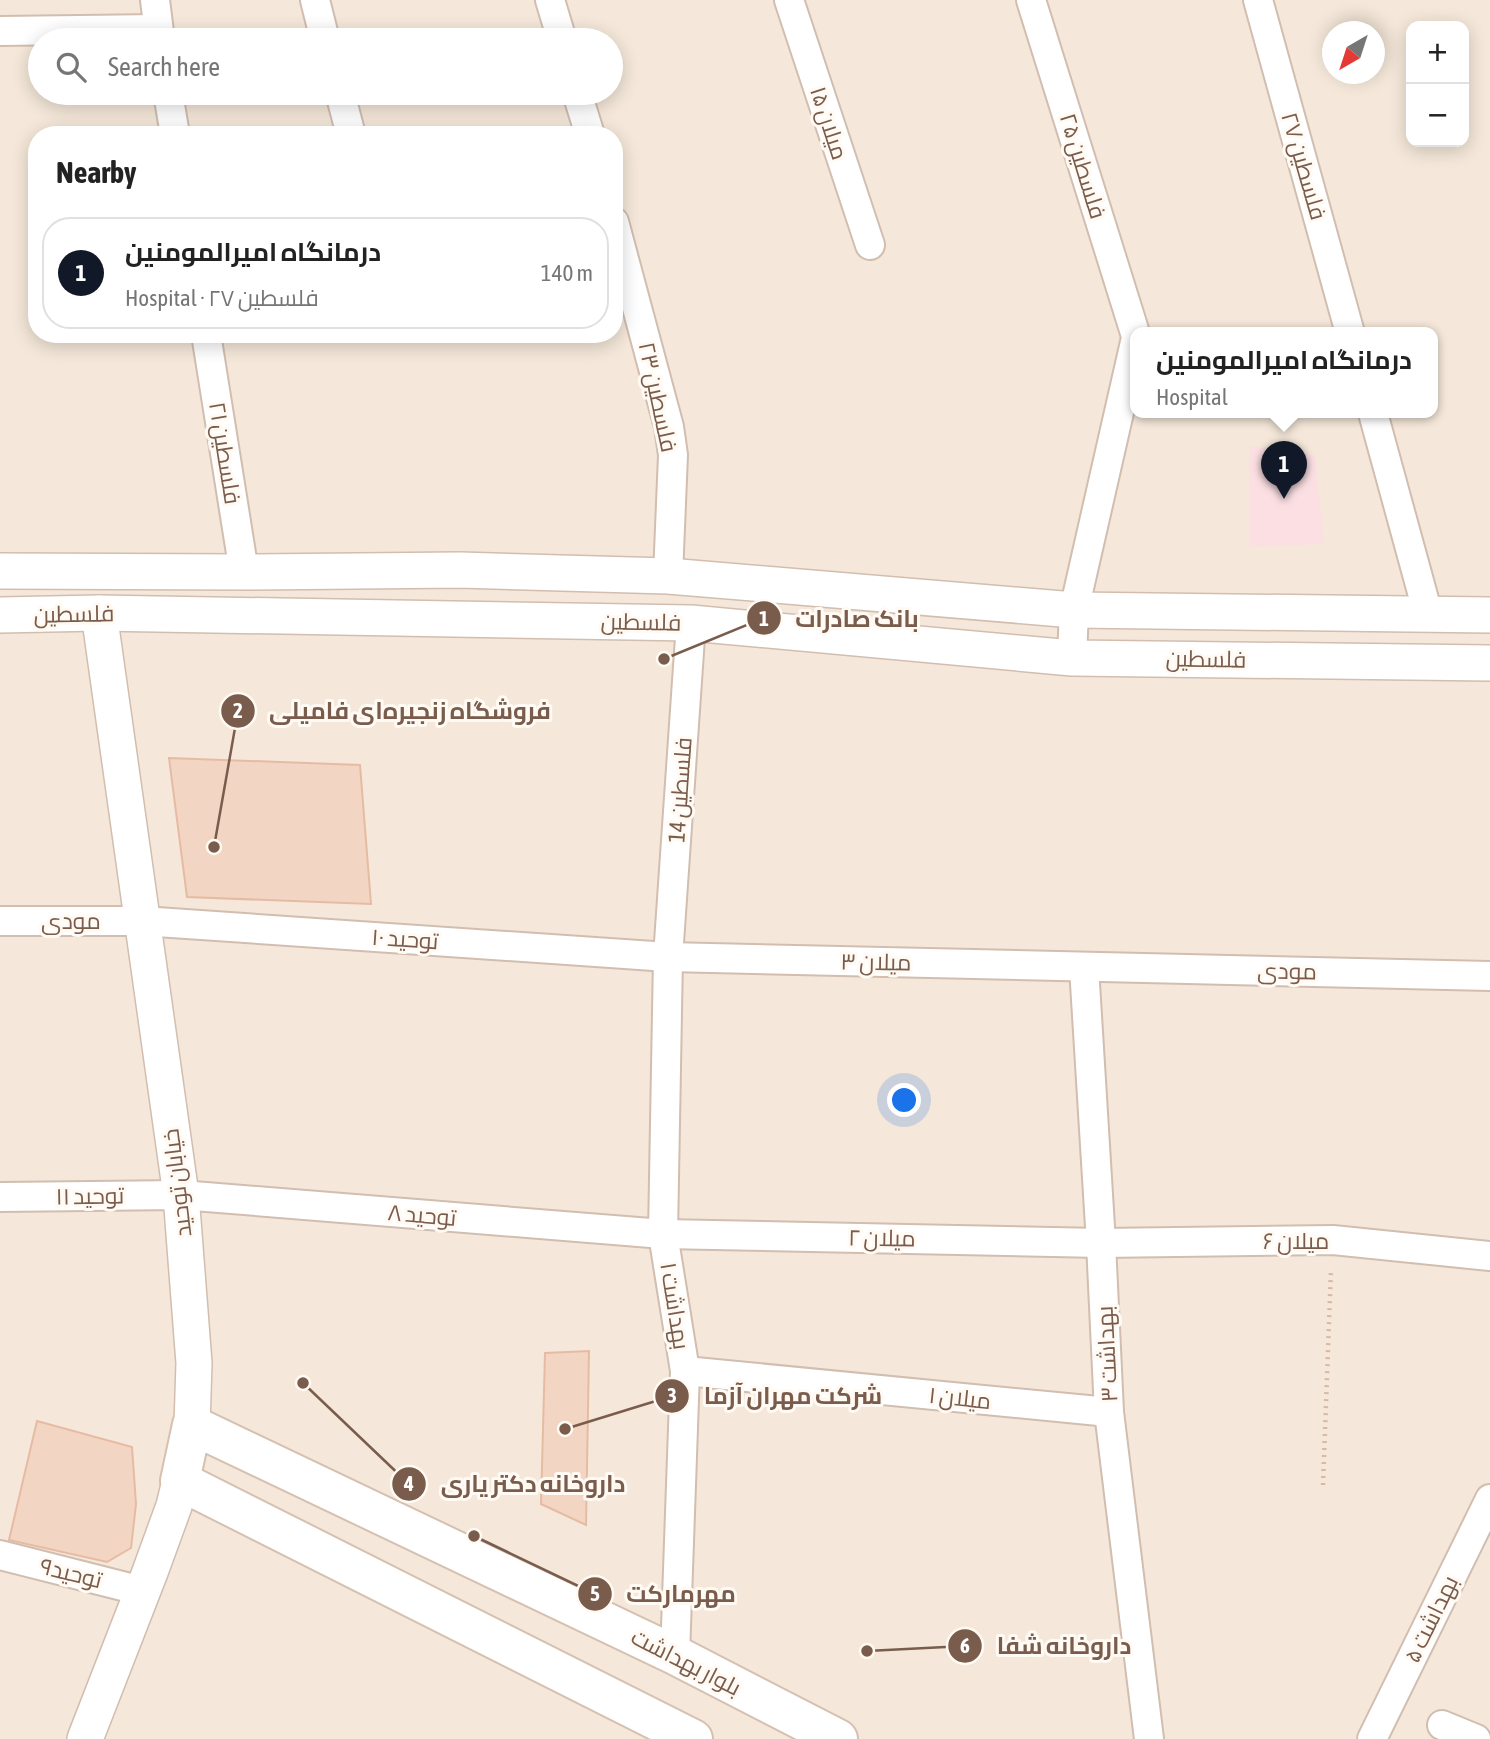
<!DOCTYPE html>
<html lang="en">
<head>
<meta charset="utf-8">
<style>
  body { margin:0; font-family:"Asap Condensed",Cairo,sans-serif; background:#f2f2f2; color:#222 }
  .controls { position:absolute; right:21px; top:21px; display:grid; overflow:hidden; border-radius:14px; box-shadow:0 4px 18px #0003 }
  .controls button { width:63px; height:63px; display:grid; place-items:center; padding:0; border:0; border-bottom:2px solid #e0e0e0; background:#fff; color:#222; font:35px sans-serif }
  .compass { position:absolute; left:1322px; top:21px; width:63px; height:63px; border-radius:50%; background:#fff; box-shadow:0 4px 18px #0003; rotate:219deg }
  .you { position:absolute; left:905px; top:1101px; width:24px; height:24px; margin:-18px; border:5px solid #fff; border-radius:50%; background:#1a73e8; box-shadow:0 0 0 10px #1a73e833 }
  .badge { display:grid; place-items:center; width:46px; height:46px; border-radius:50%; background:#111827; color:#fff; font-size:23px; font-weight:700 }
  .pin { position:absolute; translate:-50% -58px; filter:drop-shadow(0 2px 4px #0008) }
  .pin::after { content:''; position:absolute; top:37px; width:24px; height:21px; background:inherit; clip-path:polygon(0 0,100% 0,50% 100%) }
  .popup { position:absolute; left:1130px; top:327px; width:308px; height:91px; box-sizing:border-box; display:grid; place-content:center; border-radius:14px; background:#fff; filter:drop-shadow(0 2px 5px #0005); font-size:23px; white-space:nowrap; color:#767676 }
  .popup b { font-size:26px; color:#222 }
  .popup::after { content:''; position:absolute; left:50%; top:100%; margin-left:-14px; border:14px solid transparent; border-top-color:#fff }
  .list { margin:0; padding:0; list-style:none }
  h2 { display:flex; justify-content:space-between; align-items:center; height:91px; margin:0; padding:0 28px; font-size:30px }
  h2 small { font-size:23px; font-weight:400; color:#767676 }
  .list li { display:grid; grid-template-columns:46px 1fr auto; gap:21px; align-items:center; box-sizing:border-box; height:112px; margin:0 14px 14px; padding:0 14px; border:2px solid #e0e0e0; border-radius:28px }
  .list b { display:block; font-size:26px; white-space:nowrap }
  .list p { margin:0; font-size:23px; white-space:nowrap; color:#767676 }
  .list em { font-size:23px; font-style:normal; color:#767676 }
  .icon { flex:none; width:38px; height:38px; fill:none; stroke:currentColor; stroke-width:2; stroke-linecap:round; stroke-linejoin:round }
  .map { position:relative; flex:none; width:1490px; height:1739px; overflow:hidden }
  .search { position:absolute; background:#fff; box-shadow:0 4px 18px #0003; left:28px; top:28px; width:595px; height:77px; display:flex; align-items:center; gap:18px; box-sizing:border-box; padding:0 24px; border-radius:38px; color:#767676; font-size:26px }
  .panel { position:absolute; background:#fff; box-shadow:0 4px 18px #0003; left:28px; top:126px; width:595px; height:217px; border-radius:28px }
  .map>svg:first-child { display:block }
</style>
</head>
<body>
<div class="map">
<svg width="1490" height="1739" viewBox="0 0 1490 1739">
  <rect width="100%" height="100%" fill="#fdf6ec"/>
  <path fill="#f5e8da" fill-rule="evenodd" d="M0,0h1490v1739h-1490zM1411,26h53v116h-53zM1332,32h42v42h-42zM40,40h571v53h-571zM37,135h577v199h-577zM1135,333h298v80h-298z"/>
  <polygon fill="#fbdfe3" points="1249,446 1315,455 1324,544 1249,547"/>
  <g fill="#f3d5c3" stroke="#e6bba3" stroke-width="2">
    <polygon points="169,758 360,765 371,904 187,897"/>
    <polygon points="589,1351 586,1525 541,1504 545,1353"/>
    <polygon points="37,1421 132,1447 136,1504 131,1548 107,1562 9,1540"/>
  </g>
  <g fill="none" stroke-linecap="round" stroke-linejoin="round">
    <defs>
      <g id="minor">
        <polyline points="155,0 160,40"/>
        <polyline points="315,0 325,40"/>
        <polyline points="550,0 562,40"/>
        <polyline points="789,0 870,245"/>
        <polyline points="1031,0 1135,333"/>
        <polyline points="1258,0 1350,333"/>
        <polyline points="0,31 158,29"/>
        <polyline points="168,93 175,135"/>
        <polyline points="340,93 351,135"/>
        <polyline points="577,93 590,135"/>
        <polyline points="614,222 669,427 673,455 668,576"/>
        <polyline points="206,334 244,572"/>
        <polyline points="1373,413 1428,614"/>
        <polyline points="1072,658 1074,610 1135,342"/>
        <polyline points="0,921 142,921 668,957 1490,976"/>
        <polyline points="1084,967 1101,1243 1109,1412 1149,1739"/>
        <polyline points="0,1197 181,1195 663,1234 1101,1243 1333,1240 1490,1256"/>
        <polyline points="685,1371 1109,1412"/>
        <polyline points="0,1555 142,1591"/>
        <polyline points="675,1655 685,1371 663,1234 668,957 691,623"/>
        <polyline points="1442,1725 1476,1739"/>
        <polyline points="1372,1739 1490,1499"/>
      </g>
      <g id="tertiary">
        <polyline points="0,571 244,572 460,570 668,576 1074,610 1490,615"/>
        <polyline points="99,613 181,1195 194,1363 192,1425"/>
        <polyline points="0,615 99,613 691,623 1072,658 1490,663"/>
        <polyline points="85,1739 150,1572 174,1506 180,1481"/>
      </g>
      <polyline id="secondary" points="693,1739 180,1481 192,1425 675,1655 838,1739"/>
    </defs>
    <use href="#minor" stroke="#d1beb0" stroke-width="32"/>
    <use href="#tertiary" stroke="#d1beb0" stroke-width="38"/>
    <use href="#secondary" stroke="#d6c0b0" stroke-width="42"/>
    <polyline stroke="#d9b8a5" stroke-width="4.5" stroke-dasharray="2 5" stroke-linecap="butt" points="1323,1485 1331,1270"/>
    <use href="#minor" stroke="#fff" stroke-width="28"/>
    <use href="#tertiary" stroke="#fff" stroke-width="35"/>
    <use href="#secondary" stroke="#fff" stroke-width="38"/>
  </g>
  <g text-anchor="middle" stroke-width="6" stroke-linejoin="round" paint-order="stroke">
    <g font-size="23" fill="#7a5c4d" stroke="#fffaf3">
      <text transform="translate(829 123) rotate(72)" y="8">میلان ۱۵</text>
      <text transform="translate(1083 166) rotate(73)" y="8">فلسطین ۲۵</text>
      <text transform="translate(1304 166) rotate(74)" y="8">فلسطین ۲۷</text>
      <text transform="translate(658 397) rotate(78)" y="8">فلسطین ۲۳</text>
      <text transform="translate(225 453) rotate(81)" y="8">فلسطین ۲۱</text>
      <text transform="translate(74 614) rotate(-1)" y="8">فلسطین</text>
      <text transform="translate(641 622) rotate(1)" y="8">فلسطین</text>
      <text transform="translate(1206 659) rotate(1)" y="8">فلسطین</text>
      <text transform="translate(680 790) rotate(-86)" y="8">فلسطین 14</text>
      <text x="71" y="929">مودی</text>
      <text transform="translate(405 939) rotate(4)" y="8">توحید ۱۰</text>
      <text transform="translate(876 962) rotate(1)" y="8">میلان ۳</text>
      <text transform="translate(1287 971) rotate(1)" y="8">مودی</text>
      <text transform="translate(177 1183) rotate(-97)" y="8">خیابان توحید</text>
      <text transform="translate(90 1196) rotate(-1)" y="8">توحید ۱۱</text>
      <text transform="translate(422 1215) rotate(5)" y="8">توحید ۸</text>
      <text transform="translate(882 1238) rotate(1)" y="8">میلان ۲</text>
      <text x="1296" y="1249">میلان ۶</text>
      <text transform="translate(675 1306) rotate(81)" y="8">بهداشت ۱</text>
      <text transform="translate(1107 1354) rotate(-93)" y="8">بهداشت ۳</text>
      <text transform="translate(960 1398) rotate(6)" y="8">میلان ۱</text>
      <text transform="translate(71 1573) rotate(14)" y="8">توحید۹</text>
      <text transform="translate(1431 1619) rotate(-64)" y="8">بهداشت ۵</text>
      <text transform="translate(686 1662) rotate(27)" y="8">بلوار بهداشت</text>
    </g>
  </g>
  <path fill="none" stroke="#7a5c4d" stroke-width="2.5" d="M664 659L764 618M214 847L238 711M565 1429L672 1396M303 1383L409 1484M474 1536L595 1594M867 1651L965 1646"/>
  <g fill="#7a5c4d" stroke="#fffaf3" stroke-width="2.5">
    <circle cx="664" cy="659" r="7"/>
    <circle cx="214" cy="847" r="7"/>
    <circle cx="565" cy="1429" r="7"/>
    <circle cx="303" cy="1383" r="7"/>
    <circle cx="474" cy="1536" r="7"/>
    <circle cx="867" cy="1651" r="7"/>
    <circle cx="764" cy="618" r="18"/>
    <circle cx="238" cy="711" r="18"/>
    <circle cx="672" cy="1396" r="18"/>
    <circle cx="409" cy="1484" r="18"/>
    <circle cx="595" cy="1594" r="18"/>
    <circle cx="965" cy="1646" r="18"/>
  </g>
  <g font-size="21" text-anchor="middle" font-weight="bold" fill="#fff">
    <text x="764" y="626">1</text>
    <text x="238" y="718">2</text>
    <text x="672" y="1403">3</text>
    <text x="409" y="1491">4</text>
    <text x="595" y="1601">5</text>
    <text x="965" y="1653">6</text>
  </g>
  <g font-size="24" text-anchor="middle" font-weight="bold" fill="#7a5c4d" stroke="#fffaf3" stroke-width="6" stroke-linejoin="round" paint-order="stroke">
    <text x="857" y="627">بانک صادرات</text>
    <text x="410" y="719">فروشگاه زنجیره‌ای فامیلی</text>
    <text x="793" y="1404">شرکت مهران آزما</text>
    <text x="533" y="1492">داروخانه دکتر یاری</text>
    <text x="681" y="1602">مهرمارکت</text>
    <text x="1064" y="1654">داروخانه شفا</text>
  </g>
</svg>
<div class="controls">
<button>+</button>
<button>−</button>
</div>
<svg class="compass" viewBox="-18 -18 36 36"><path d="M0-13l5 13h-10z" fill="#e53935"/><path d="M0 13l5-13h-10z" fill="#767676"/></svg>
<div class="you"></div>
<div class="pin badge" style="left:1284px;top:499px">1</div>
<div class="popup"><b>درمانگاه امیرالمومنین</b>Hospital</div>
<div class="search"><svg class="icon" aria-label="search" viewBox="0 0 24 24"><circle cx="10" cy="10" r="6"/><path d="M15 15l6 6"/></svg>Search here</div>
<section class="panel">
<h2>Nearby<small></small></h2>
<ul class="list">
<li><span class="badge">1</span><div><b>درمانگاه امیرالمومنین</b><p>Hospital · فلسطین ۲۷</p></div><em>140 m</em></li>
</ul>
</section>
</div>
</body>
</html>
